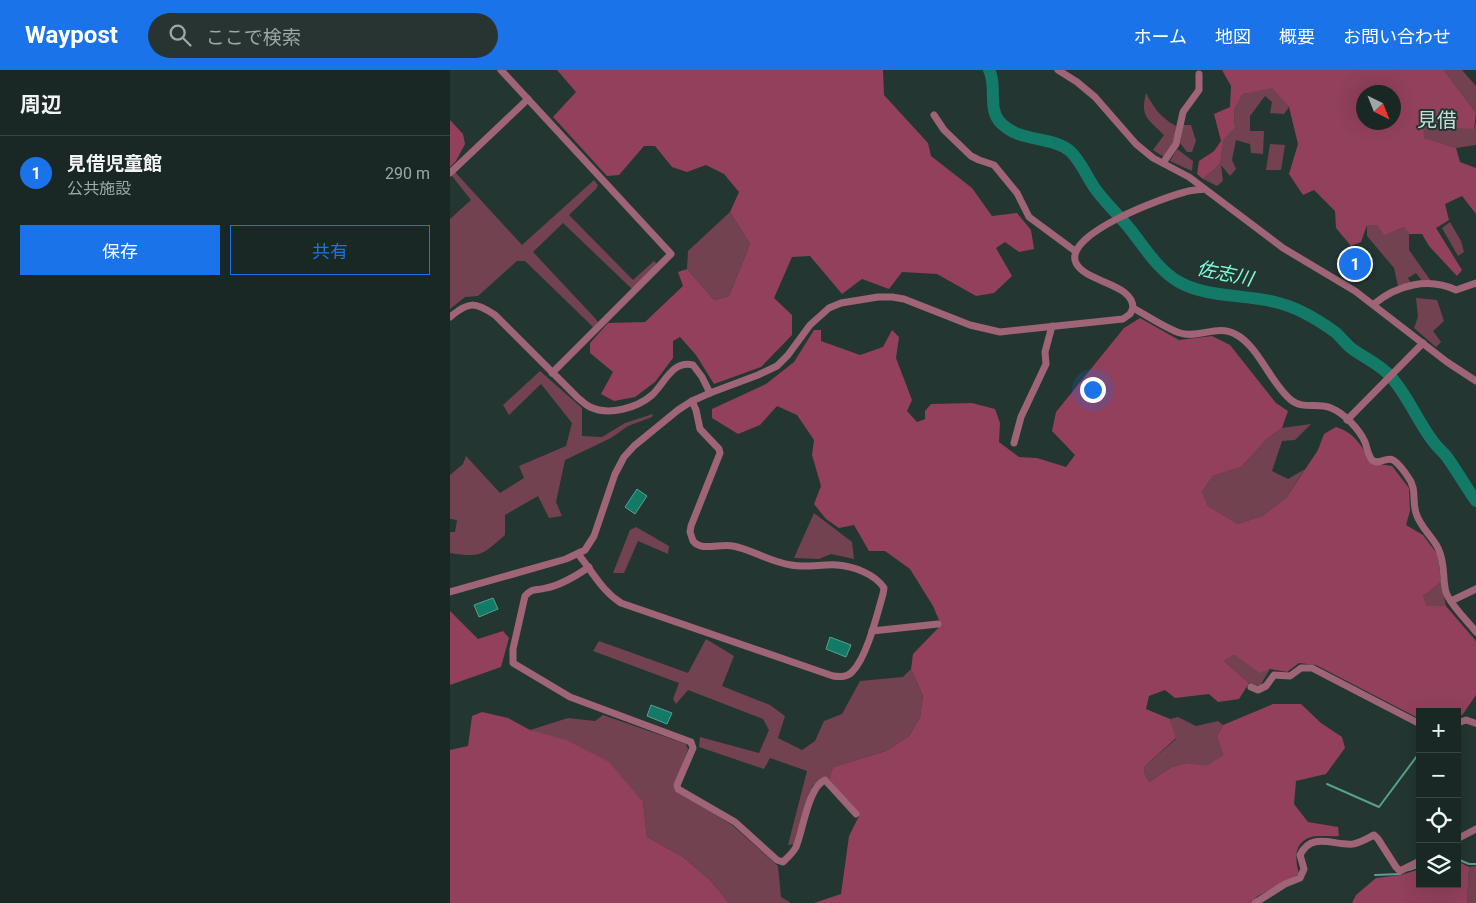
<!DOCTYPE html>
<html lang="ja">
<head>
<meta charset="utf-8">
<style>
  body { margin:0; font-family:Roboto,"Noto Sans JP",sans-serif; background:#273432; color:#f1f3f6 }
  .controls { position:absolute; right:15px; bottom:15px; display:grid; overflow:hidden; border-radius:0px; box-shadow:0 5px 20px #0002 }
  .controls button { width:45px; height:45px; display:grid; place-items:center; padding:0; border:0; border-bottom:1px solid #384442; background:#1a2825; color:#f1f3f6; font:25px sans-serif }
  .compass { position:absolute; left:906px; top:15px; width:45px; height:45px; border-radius:50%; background:#1a2825; box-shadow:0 5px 20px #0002; rotate:137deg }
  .you { position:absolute; left:642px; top:319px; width:18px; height:18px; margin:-12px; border:4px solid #fff; border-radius:50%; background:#1a73e8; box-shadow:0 0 0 8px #1a73e833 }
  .badge { display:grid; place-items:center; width:32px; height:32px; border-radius:50%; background:#1a73e8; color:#fff; font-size:16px; font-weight:700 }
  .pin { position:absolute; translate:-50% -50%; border:2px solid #fff; box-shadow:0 1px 5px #0006 }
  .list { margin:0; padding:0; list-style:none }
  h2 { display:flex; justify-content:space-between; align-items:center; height:65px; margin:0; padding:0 20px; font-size:21px }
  h2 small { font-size:16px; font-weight:400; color:#9fa6a7 }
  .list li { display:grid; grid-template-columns:32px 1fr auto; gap:15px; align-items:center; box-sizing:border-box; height:75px; padding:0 20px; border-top:1px solid #384442 }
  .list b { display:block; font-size:19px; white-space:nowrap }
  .list p { margin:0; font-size:16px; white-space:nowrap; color:#9fa6a7 }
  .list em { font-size:16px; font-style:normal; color:#9fa6a7 }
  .actions { display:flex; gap:10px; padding:15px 20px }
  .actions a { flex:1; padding:11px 0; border:1px solid #1a73e8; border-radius:0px; text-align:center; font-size:18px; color:#1a73e8 }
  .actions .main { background:#1a73e8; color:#fff }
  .icon { flex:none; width:28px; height:28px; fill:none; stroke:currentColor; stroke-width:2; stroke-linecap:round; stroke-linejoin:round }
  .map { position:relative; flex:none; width:1026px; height:833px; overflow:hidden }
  header { display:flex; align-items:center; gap:30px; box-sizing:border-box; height:70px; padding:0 25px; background:#1a73e8; color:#fff }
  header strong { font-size:24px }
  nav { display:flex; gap:28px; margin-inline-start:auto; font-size:18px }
  .search { width:350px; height:45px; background:#273432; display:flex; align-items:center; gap:12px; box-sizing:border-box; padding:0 18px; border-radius:28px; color:#9fa6a7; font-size:19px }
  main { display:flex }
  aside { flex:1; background:#1a2825 }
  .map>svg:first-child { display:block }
</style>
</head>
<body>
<header>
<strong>Waypost</strong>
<div class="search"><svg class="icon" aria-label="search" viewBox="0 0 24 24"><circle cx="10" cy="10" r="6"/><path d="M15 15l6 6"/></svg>ここで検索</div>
<nav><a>ホーム</a><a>地図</a><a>概要</a><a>お問い合わせ</a></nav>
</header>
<main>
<aside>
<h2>周辺<small></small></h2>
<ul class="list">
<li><span class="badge">1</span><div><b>見借児童館</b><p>公共施設</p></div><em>290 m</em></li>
</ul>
<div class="actions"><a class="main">保存</a><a>共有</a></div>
</aside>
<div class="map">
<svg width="1026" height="833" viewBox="0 0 1026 833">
  <rect width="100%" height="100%" fill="#233631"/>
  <g fill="#734251">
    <polygon points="994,0 1012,0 1026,16 1026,43"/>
    <polygon points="822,17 839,37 834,44 820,43 822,32 815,26 800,46 800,61 814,61 813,84 801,83 800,74 786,70 782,90 786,99 780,106 771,95 773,111 767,116 753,109 770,94 774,69 785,58 784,40 793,24"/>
    <path d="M696,23c8,15 15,25 30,33l-1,15 -11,16 -11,-7 11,-15c-16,-16 -24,-18 -18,-42z"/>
    <polygon points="1026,51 1026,75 1006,78 973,68 973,57 1024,59"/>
    <polygon points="733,55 741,55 746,71 742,82 737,82 730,73"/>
    <polygon points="820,74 835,75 831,100 816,100"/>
    <polygon points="727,79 743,91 742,101 720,91"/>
    <polygon points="5,102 72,175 144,110 148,115 146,119 119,145 183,210 204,191 208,195 182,219 113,153 83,182 144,247 148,252 143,257 75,191 67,191 28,226 15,227 0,239 0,149 21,130 2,106"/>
    <polygon points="280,142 300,174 279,226 264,230 237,199 238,181"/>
    <polygon points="1000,152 1011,171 1014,182 1008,186 992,158"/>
    <polygon points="917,155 927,155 934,164 954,157 959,164 959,180 981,211 973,212 966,203 958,208 961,213 948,216 944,198 917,166"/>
    <polygon points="966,228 987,230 994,251 983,261 991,272 986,277 964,258 968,247"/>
    <path d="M90,301l42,37v28l20,1 23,-14 28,-9 -1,3 -24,9 -17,12 -46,22 -9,42 6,14 -13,2 -11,-22 -33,19v20c-23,20 -24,23 -55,18v-21h5l2,-12 -7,-1v-44l13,-11 3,-8 34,37 24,-15 -5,-12 47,-20 6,-23 -31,-39 -32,31 -6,-10z"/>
    <polygon points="861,354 845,370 832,371 822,401 838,409 855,399 836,428 812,446 788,454 758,436 752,422 763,406 791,397 818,368 832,358"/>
    <polygon points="364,443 402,472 404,489 381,484 369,489 344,488"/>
    <polygon points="186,457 219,476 218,484 188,471 174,503 163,503 180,460"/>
    <polygon points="991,512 996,536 977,536 973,526"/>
    <polygon points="256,569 284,586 272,616 320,635 335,646 328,668 352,680 365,671 374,651 392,644 410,611 453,607 461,599 473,626 470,647 459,666 436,681 383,697 379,709 363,715 344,774 338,775 357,701 320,688 314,699 249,677 250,667 309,683 319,660 313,649 238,620 226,634 223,629 229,613 143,581 149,571 238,603"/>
    <polygon points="784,585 810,602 820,599 810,616 799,613 774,591"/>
    <polygon points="153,645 236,674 238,679 224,719 282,755 328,796 331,827 341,833 279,833 260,810 233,787 197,767 193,732 80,660 118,648 145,651"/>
    <polygon points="728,647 746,656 768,651 773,655 767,666 773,685 757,697 737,693 722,697 699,712 694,703 695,696 726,669 720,649"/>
    <polygon points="1026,796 1026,833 1017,833 1019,797"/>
  </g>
  <g fill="#92405c" fill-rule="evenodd">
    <polygon points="107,0 433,0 434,25 478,73 481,86 522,118 542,146 567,143 581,160 584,179 569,182 555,172 546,178 562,206 544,223 526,226 487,204 452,202 439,219 412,209 392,224 360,186 342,187 324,228 342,245 342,265 311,297 264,314 246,285 230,267 223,271 223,288 205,312 185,327 164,331 151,324 163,302 140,283 140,273 158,253 195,252 233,216 228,202 237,199 264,230 279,226 300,174 280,142 289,122 274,104 256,95 237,102 222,97 205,76 194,76 169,105 157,106 103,47 126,22"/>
    <path d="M772,0h222l32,43 -2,16 -51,-1 1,10 32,10 4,14 16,6v46l-14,-18 -17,8 4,16 -13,8 26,42 -5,6 -28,-30 -7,-12h-13l-5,-7 -20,8 -7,-10h-10l-6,17 -10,4 -15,-18 -1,-17 -21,-21 -11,5 -14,-21 9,-30 -9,-37 -17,-19 -29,6 -9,16 1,18 -11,11 -4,25 -17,15 -6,-5 2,-13 15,-10 7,-10 -7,-27 16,-7 1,-21zM914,22h30v30h-30z"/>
    <polygon points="0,50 13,64 15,74 6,91 0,97"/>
    <path d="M690,248l39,22 33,-4 18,9 46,58 12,8 -6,17 -14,10 -27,29 -28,9 -11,16 6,14 30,18 24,-8 24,-18 32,-48 6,-16 12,-7c19,6 26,19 35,36l21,3 17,22 1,23 -4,14 17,10 15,20 3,27 -18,14 4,10h19l30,35v54l-13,19 -6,5v-7h-37v7l-104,-54 -17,-2 -12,9 -17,-3 -10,4 -26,-18 -10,6 25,22 -10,16 -21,3 -9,-8 -34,4 -10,-8 -16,6 -3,13 24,10 6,19 -31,28 -1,7 5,9 23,-15 15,-4 20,3 16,-11 -6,-19 6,-11 50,-21h28l20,19 21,14 3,11 -19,26 -30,7 -2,23 14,18 30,5 1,9c-8,1 -20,-1 -28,1 -18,6 -16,22 -12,37l-41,22 -8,7h-436l27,-9 8,-58 10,-20 -30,-37 4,-12 53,-16 23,-15 11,-19 3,-21 -12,-27 2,-15 28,-29 -8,-19 -23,-37 -25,-18h-16l-15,-26 -15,3 -13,-9 -12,-15 7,-18 -9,-31 2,-15 -17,-25 -20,-9 -17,19 -22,9 -26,-16v-9l54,-25 28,-22 20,-32h7v11l39,14 23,-8 9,-17 7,7 -3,21 16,42 -5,11 10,11 8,-3v-8l6,-7 41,-1 23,6 5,14 -1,19 20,15 18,1 29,9 9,-12 -23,-24 4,-19 68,-84z"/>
    <polygon points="0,541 28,569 53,561 59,568 51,597 0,615"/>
    <polygon points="32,642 58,648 80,660 116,670 159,692 193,732 197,767 233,787 260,810 279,833 0,833 0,680 18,676 22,646"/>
    <polygon points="1007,791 1019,797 1017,833 902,833 906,825 926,808 951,805 970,799 970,814 1007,814"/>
  </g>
  <g fill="#147a68" stroke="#55a092">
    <polygon points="187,419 197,426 185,444 175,437"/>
    <polygon points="43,528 48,539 29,547 24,535"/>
    <polygon points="380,567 401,575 396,587 376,579"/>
    <polygon points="201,635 222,643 217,654 197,646"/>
  </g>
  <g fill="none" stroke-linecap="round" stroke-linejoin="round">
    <g stroke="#55a092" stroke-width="2">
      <polyline points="877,714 929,737 970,682"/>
      <polyline points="1007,789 1019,794 1026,794"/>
      <polyline points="959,800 970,796"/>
      <polyline points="925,805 950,804"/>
    </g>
    <path stroke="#147a68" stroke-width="12" d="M539,0c8,15 -1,37 10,51 20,23 54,14 72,31 10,10 15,23 23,35 10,15 25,28 36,42 15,19 28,41 49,53 29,16 64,12 96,20 22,5 42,17 60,30 6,5 10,11 16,16 13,10 29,16 40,29 17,19 26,43 41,63 4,6 10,11 15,17 10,14 19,30 29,44"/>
    <g stroke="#9f6476" stroke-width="7">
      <polyline points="51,0 221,184 102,303"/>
      <polyline points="608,0 627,12 645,27 686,74 703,88 739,107 833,178 905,221 997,292 1026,311"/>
      <polyline points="484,45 494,60 521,86 529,90 544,95 567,123 579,147 625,181"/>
      <polyline points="713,93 726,74 733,42 749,20 749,4"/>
      <polyline points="0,103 78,29"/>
      <path d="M924,234c23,-19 54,-27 82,-14l20,-7"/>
      <path d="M683,238c13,7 34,21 47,25 19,6 37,-9 55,1 24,12 35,49 56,66 12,10 27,2 40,8 13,5 28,21 34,34 2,6 3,13 7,18 7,6 14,-4 21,0 5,3 12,12 15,17 9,11 4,24 8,36 4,14 16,23 22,35 8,16 4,31 8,44 4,13 22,29 30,40"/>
      <path d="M0,247c19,-16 25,-15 45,-2l83,83c4,3 8,7 12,9 19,9 47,1 62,-12 13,-12 20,-35 41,-30l9,12 8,16"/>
      <polyline points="897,350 973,273"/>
      <polyline points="564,373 571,347 596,294 595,282 602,256"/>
      <path d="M128,484c15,18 23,36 43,49l212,73c8,1 14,1 19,-4 15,-15 25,-57 31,-78l1,-6c-9,-14 -31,-22 -47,-23 -15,-1 -31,3 -46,0 -21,-3 -38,-15 -58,-19 -13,-3 -31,6 -40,-5l-3,-9 1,-6 29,-73 -1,-4 -19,-20 -4,-19 -4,-9"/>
      <path d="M139,497c-13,9 -28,18 -43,21 -10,3 -13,-1 -21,8l-12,53v14l57,34 121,45 2,6 -16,37 1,4 57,33 42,38 6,2c5,-5 10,-9 13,-15 7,-16 12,-60 29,-67l31,34"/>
      <path d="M0,522l116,-33 19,-9 9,-14 21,-62 9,-17 10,-11 44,-36 14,-9 18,-8 48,-18 19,-9 11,-11 22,-30 19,-17 12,-5 37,-6h14l12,2 66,26 30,7 123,-13 7,-5 3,-6c0,-25 -47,-25 -57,-45 -14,-29 89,-66 109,-71 6,-2 13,-2 19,-3"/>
      <polyline points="1001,531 1026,519"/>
      <polyline points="422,561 488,554"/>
      <polyline points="801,617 808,620 816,616 824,605 840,606 851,598 862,598 970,654"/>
      <polyline points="1007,653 1016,650 1025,653"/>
      <polyline points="1007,769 1026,759"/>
      <path d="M805,833l30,-19 15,-6 4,-9 -4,-14c12,-24 34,-9 53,-11 7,-1 15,-6 21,-9l4,4 18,28 4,4 20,-10"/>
    </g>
  </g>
  <g text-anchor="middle" stroke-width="4" stroke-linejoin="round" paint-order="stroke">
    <g font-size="19" font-style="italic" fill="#83fade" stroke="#233631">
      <text transform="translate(775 203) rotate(12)" y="7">佐志川</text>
    </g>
    <g font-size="20" fill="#c7ddd7" stroke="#233631">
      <text x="987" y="57">見借</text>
    </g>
  </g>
</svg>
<div class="controls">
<button>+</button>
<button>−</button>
<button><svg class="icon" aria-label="locate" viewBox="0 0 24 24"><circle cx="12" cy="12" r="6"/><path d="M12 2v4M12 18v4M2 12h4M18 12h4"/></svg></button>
<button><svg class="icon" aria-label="layers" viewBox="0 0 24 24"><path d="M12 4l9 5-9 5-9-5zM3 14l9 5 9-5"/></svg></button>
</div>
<svg class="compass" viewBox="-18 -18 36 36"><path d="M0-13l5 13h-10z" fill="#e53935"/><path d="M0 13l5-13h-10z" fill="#9fa6a7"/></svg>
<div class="you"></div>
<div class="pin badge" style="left:905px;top:194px">1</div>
</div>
</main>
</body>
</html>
